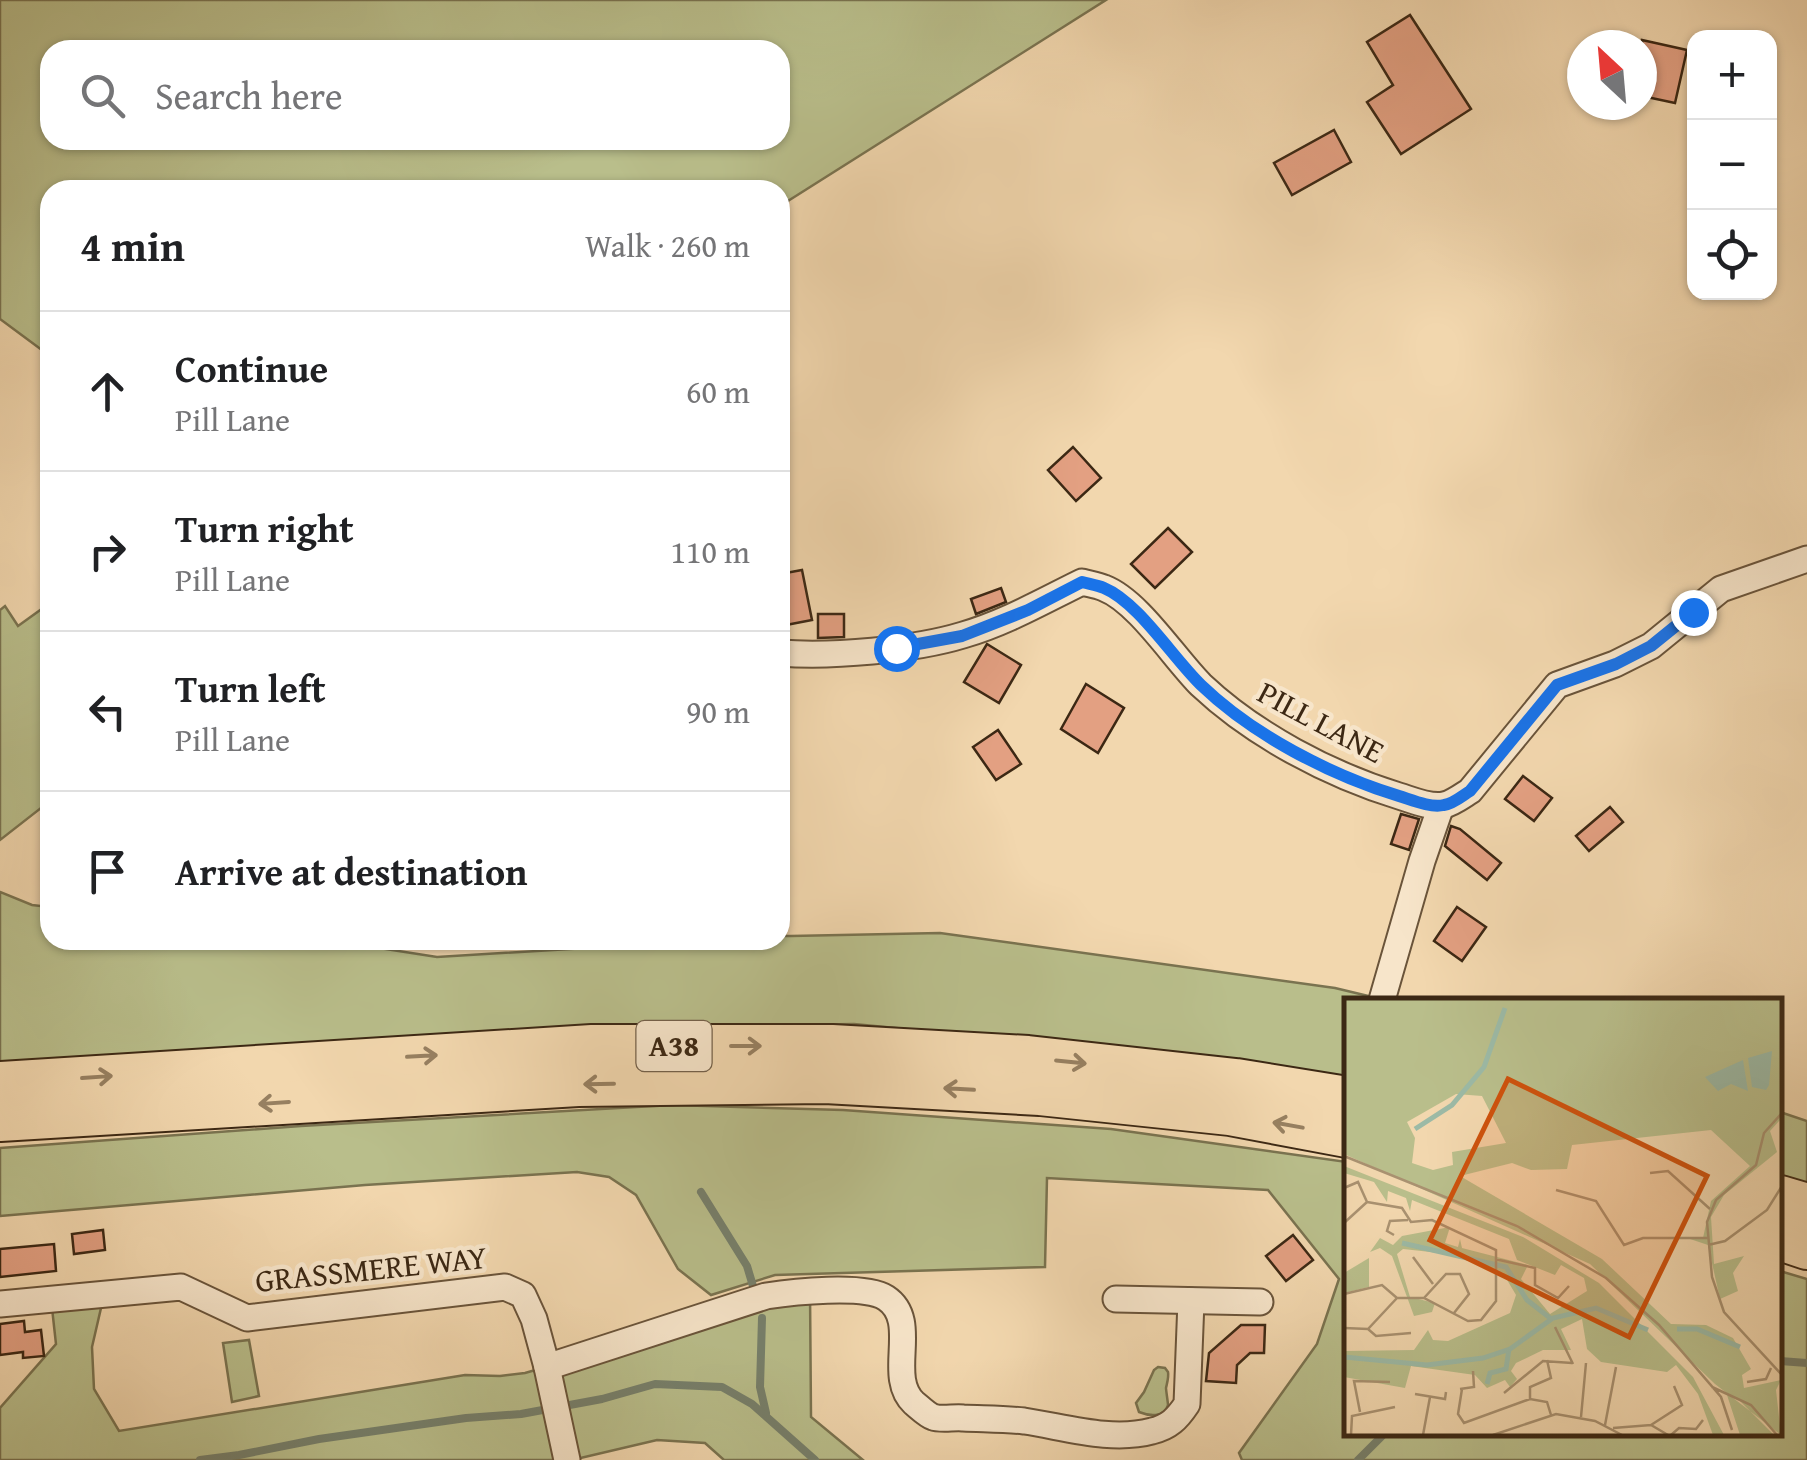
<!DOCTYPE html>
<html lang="en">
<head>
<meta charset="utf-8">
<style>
  body { margin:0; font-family:"Gentium Book Plus",serif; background:#f6f6f6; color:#202124 }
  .controls { position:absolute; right:30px; top:30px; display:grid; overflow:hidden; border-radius:20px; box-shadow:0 2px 8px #0004 }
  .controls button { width:90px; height:90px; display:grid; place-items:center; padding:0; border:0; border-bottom:2px solid #e0e0e0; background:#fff; color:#202124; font:50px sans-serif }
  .compass { position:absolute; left:1567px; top:30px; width:90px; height:90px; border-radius:50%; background:#fff; box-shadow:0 2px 8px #0004; rotate:334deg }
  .stop { position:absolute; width:30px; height:30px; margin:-22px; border:8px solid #1a73e8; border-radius:50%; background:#fff }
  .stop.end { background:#1a73e8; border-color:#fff; box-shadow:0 2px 10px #0008 }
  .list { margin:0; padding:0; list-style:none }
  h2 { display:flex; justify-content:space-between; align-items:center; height:130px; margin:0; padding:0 40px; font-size:42px }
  h2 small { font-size:32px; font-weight:400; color:#757577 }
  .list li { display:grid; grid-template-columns:65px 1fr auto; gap:30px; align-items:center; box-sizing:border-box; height:160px; padding:0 40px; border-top:2px solid #e0e0e0 }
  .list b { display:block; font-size:38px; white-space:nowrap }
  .list p { margin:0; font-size:32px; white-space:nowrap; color:#757577 }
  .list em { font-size:32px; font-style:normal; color:#757577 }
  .icon { flex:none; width:55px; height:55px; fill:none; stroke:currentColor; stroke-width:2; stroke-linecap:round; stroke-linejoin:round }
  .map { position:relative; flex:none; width:1807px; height:1460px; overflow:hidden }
  .search { position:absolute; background:#fff; box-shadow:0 2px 8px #0004; left:40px; top:40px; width:750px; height:110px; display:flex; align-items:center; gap:25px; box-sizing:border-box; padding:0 35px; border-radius:30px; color:#757577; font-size:38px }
  .panel { position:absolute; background:#fff; box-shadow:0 2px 8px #0004; left:40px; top:180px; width:750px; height:770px; border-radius:30px }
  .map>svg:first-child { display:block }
</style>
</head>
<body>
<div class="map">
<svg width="1807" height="1460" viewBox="0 0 1807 1460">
  <rect width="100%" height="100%" fill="#f2d7ae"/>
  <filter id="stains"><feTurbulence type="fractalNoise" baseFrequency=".002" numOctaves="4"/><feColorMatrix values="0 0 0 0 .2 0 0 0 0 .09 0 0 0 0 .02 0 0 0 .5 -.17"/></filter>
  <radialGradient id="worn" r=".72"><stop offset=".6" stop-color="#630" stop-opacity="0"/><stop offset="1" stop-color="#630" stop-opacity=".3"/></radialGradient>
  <g fill="#b9be8b" stroke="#7a7350" stroke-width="2.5" fill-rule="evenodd">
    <path d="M0,0h1106l-326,206v-16h-730v166l-50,-37zM50,50h730v90h-730z"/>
    <polygon points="50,603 50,801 0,840 0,610 5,606 18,626"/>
    <polygon points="0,892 32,905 50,907 50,940 328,940 437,957 719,940 780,940 780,936 791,936 940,933 1335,988 1385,1000 1347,1000 1347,1077 1261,1063 854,1024 536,1029 0,1069"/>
    <polygon points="672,1105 843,1110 1111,1129 1347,1162 1347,1432 1780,1432 1780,1271 1807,1279 1807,1460 1242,1460 1239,1453 1317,1344 1339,1279 1268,1190 1047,1178 1045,1267 775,1275 711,1295 678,1269 636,1195 609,1177 577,1172 365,1185 0,1216 0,1148 301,1126"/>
    <polygon points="1780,1112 1807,1121 1807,1191 1780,1183"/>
    <polygon points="810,1291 811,1417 863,1460 724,1460 705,1443 657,1440 572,1460 0,1460 0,1408 56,1344 51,1299 104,1295 92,1347 94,1389 119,1431 465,1375 500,1376 525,1373"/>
    <polygon points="249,1340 259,1396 232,1402 223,1343"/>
    <path d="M1158,1367l7,1 3,4c1,5 -1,11 -2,16 0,2 2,15 2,17 -4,13 -19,11 -29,7l-3,-9 8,-11 10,-22z"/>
  </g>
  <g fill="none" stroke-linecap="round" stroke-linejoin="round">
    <g stroke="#76806c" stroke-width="8">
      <polyline points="701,1192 747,1266 753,1286"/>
      <polyline points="762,1318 760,1387 766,1413"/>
      <polyline points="1780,1361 1807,1363"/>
      <polyline points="200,1460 239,1455 319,1439 466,1418 521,1414 602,1399 655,1384 722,1387 752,1404 815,1460"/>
      <polyline points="1358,1460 1386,1432"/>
    </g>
  </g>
  <g fill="#e3a082" stroke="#3c2814" stroke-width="2.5">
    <polygon points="1410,15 1471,109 1401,154 1367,102 1393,85 1367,42"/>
    <polygon points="1642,40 1687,50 1675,103 1642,96"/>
    <polygon points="1334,130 1351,162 1292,195 1274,163"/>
    <polygon points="1073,447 1101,478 1076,501 1048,470"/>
    <polygon points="1168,528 1192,552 1155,588 1131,564"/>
    <polygon points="802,570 812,620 786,625 780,592 780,574"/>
    <polygon points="1001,588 1006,602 976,614 971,599"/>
    <polygon points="818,614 844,614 844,637 818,638"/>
    <polygon points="987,644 1021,665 999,703 964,682"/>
    <polygon points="1086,684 1124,708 1098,753 1061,729"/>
    <polygon points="998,730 1021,764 996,780 973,747"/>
    <polygon points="1523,776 1552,798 1534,821 1505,799"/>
    <polygon points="1610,807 1623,822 1589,851 1576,836"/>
    <polygon points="1401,814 1419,819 1409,850 1391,844"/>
    <polygon points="1451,826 1460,829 1501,863 1487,880 1445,846"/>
    <polygon points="1457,907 1486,927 1462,961 1434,941"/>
    <polygon points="103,1230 105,1250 74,1254 72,1234"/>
    <polygon points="1293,1235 1313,1260 1286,1281 1266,1256"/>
    <polygon points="54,1244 56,1271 0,1277 0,1249"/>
    <polygon points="24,1321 25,1332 41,1330 44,1356 23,1358 23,1352 0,1355 0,1324"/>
    <polygon points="1241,1325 1265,1325 1264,1353 1250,1353 1237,1365 1236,1383 1206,1381 1209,1353"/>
  </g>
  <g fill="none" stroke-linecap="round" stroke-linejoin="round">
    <defs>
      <g id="minor">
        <path d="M780,653c51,4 134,-3 183,-18 42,-12 80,-34 119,-53 7,2 15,3 22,6 34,13 70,70 97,97 53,50 129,90 198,111 13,4 31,12 45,9 9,-2 18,-9 26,-14l87,-106 58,-21 36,-18 70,-57 86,-30"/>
        <polyline points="1382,1000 1422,861 1441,806"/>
        <polyline points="1116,1299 1260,1302"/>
        <polyline points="0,1304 181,1287 247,1318 505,1287 523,1295 534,1319 547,1367 567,1460"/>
        <path d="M547,1367l219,-71c26,-4 98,-12 120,2 35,23 -1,78 28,105 5,4 13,12 19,14 8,3 21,0 30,1 20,1 41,1 61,3 41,6 87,21 128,10 17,-4 25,-12 35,-27l4,-103"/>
      </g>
      <g id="trunk">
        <polyline points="0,1083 592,1046 832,1046 1028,1057 1236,1080 1347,1098"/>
        <polyline points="0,1120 578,1085 825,1082 1040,1094 1230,1114 1347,1136"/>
        <polyline points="1780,1197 1807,1205"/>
        <polyline points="1780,1239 1807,1248"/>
      </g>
    </defs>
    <use href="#minor" stroke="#6a543a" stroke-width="29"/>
    <use href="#trunk" stroke="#3c2814" stroke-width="46"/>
    <use href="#minor" stroke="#f7e5ca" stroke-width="25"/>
    <use href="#trunk" stroke="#f2d7ae" stroke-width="42"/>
  </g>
  <defs><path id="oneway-shaft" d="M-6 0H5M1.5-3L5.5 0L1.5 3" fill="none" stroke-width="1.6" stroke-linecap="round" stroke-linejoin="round" transform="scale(2.5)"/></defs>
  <g stroke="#978061">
    <use href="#oneway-shaft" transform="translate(746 1046)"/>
    <use href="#oneway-shaft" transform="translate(422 1056) rotate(-3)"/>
    <use href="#oneway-shaft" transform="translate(1071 1062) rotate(6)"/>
    <use href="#oneway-shaft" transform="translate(97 1077) rotate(-4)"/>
    <use href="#oneway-shaft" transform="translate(599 1084) rotate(179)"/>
    <use href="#oneway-shaft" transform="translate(959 1089) rotate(-177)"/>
    <use href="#oneway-shaft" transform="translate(274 1103) rotate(176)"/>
    <use href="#oneway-shaft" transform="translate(1288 1125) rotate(-170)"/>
  </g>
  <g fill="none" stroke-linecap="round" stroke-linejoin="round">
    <path stroke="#1a73e8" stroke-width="12" d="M896,648l66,-12 66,-26 54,-28c7,2 15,3 22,6 34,14 69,70 97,97 52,50 129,90 198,111 13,4 31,12 45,9 9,-1 18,-9 26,-14l87,-106 59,-21 35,-18 42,-34"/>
  </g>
  <g text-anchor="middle" stroke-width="9" stroke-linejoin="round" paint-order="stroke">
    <rect fill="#f7e5ca" stroke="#74614b" stroke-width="2.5" x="636.5" y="1021" width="75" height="50" rx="8"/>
    <g font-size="30" font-weight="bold" fill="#3c2814">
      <text x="674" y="1056">A38</text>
    </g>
    <g font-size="32" fill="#3c2814" stroke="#f7e5ca">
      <text transform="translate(1321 722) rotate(28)" y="11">PILL LANE</text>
      <text transform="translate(371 1269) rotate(-6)" y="11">GRASSMERE WAY</text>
    </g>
  </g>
  <g transform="translate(1344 998)">
    <rect width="438" height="438" fill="#f2d7ae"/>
    <path d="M0,0h437v121l-11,12 7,21 -53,43 -13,22 3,47 30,-8 -11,17 5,18 -18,8 -12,-54 -18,-6 13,-1 8,-37 39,-35 -39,-36 -139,15 -5,24 -36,1 -19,-7 -52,13 142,83 69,65 35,1 27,13 18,31 -9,6 2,13 37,-8 -5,10 5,45 -66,-51 -125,-120 -246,-110zM112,96l26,2 24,47 -54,9 1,13 -20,5 -21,-7 3,-25 -8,-16zM0,168l179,71 76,46 94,94 31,58h-11l-15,-41 -22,-29 -9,7 -66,-10 -14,-13 -5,-30 -21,10 10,21h-28l-27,13 -5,8 6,8 -7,8 -5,-7 -18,8 -12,-13 -64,-9 -6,22 -61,-11v-26l70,-1 14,-20 5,10 15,1 62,-28 6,-18 -13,-22 -54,-19 -46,-5 -6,5 13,43 25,6 -3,9 -18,4 -22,-60 -12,-8 -10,4 10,-14 13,7 9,-9 48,-9 -5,16 13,4 2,-8 2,9 66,17 -7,14 29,35 37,-23 -3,-13 -23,-13 -6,10 -38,-15 -8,-21 -97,-39 -2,11 -4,-13 -18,-7 -1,11 -13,-20 -30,-9zM25,260v29l-25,6v-20zM383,397l11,4 36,36h-34z" fill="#b9be8b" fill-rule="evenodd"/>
    <path d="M428,53l-3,34 -3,5 -14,-3 -4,-29zM399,62l5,31 -17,-7 -13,7 -13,-14z" fill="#9cbaa6"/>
    <path fill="none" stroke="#9cbaa6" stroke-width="5" d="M71,131l37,-24 32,-38 21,-59M58,245l104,24 21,33 23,18M333,331h20l43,18M0,359l83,8 56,-7 27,-9 43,-31 43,-10 52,22M143,386l3,-11 16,-4 3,-20"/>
    <path fill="none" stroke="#a99170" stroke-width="2.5" d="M438,115l-18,20 -8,32 -40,35 -9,22 5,55 12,35 58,63M0,158l173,70 89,52 53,47 62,72 11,33M306,175l18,-2 42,38M0,190l14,-6 9,20M212,192l40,11 28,44 19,-7h65M23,204l35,6 9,14 21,-2 64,30v51l-15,19 -13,1 -44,-23h-27M0,225l23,-21M50,237l-7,-4 3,-10 18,-1M364,247l17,-4 42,-31 15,-24M69,259l20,27M151,261l40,9v17l23,13 11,-12M0,296l38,-9 15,13M80,300l22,-24h14l9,20 -15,19M211,329l18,37M0,330l24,1 29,-31M24,331l8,7 35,-3M403,384l19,-3 5,-11M368,389l39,18 26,30M116,391l14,-2 -1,-16M118,391l-4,25 6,9 66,-24 17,3 4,13M160,395l39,-32 29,2M71,396l30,5 1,-7M186,401v-12l21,-9 -4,-18M16,414l-6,-31 36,1M237,419l5,-54M261,427l11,-58M307,427l31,-20 -8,-19M269,430l38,-3 17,10M7,437l1,-19 43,-9M79,437l7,-38M149,437l63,-21 39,7 27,14M327,437l8,-7 17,1 7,-9"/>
    <path fill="#ce520d" fill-opacity="0.15" stroke="#ce520d" stroke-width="5" d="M164,81l199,97 -78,161 -199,-97z"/>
    <rect width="438" height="438" fill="none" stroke="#3c2814" stroke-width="5"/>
  </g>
  <rect width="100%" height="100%" filter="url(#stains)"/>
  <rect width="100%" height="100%" fill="url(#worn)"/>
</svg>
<div class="controls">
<button>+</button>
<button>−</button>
<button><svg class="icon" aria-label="locate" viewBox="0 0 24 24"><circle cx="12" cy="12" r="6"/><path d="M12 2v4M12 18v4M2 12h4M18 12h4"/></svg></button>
</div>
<svg class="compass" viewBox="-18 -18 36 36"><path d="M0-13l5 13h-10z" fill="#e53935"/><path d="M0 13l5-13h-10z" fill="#757577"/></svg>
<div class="stop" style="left:896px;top:648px"></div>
<div class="stop end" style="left:1693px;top:612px"></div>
<div class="search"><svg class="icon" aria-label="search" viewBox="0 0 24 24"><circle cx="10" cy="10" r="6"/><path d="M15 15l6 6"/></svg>Search here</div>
<section class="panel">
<h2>4 min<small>Walk · 260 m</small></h2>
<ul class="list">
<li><svg class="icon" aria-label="ahead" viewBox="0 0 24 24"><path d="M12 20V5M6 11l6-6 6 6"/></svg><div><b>Continue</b><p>Pill Lane</p></div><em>60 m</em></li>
<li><svg class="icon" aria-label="right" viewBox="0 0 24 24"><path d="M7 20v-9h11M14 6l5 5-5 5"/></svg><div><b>Turn right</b><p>Pill Lane</p></div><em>110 m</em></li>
<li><svg class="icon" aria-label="left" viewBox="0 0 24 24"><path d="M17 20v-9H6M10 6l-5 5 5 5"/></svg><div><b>Turn left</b><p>Pill Lane</p></div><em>90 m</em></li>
<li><svg class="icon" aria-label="arrive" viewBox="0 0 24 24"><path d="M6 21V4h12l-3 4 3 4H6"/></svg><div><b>Arrive at destination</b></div></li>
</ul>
</section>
</div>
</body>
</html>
